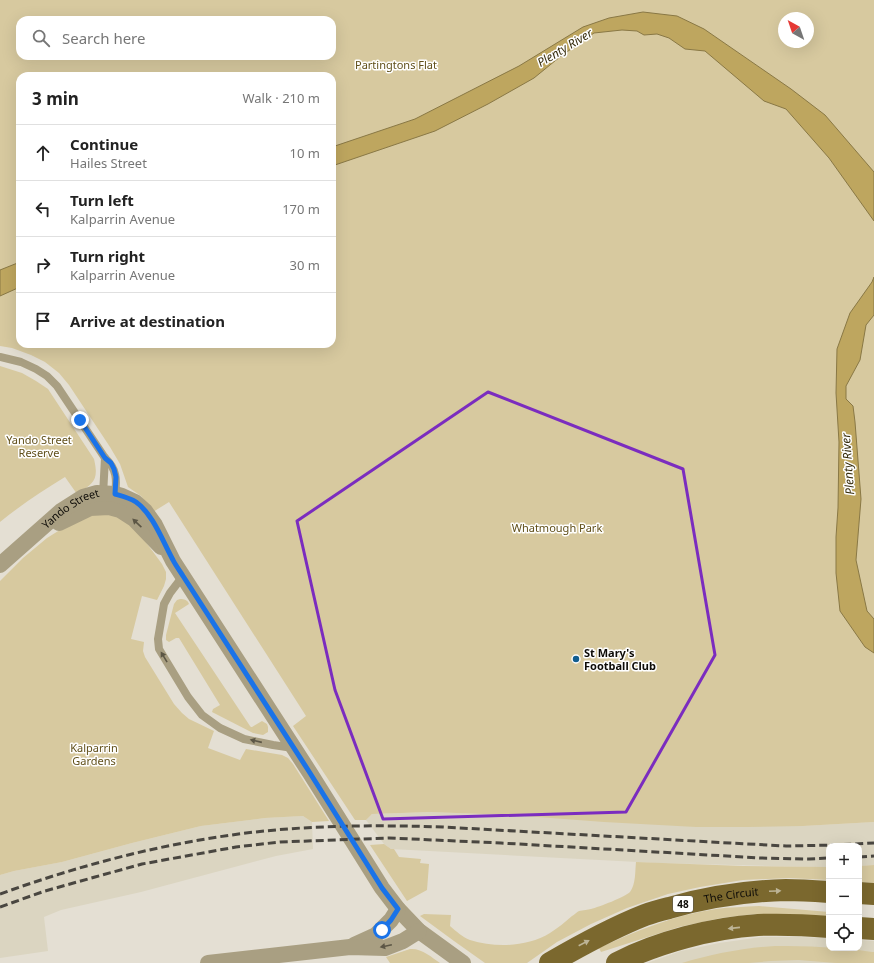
<!DOCTYPE html>
<html lang="en">
<head>
<meta charset="utf-8">
<style>
  body { margin:0; font-family:"Noto Sans",sans-serif; background:#f6f6f6; color:#222 }
  .controls { position:absolute; right:12px; bottom:12px; display:grid; overflow:hidden; border-radius:8px; box-shadow:0 4px 16px #0002 }
  .controls button { width:36px; height:36px; display:grid; place-items:center; padding:0; border:0; border-bottom:1px solid #e0e0e0; background:#fff; color:#222; font:20px sans-serif }
  .compass { position:absolute; left:778px; top:12px; width:36px; height:36px; border-radius:50%; background:#fff; box-shadow:0 4px 16px #0002; rotate:320deg }
  .stop { position:absolute; width:12px; height:12px; margin:-9px; border:3px solid #1a73e8; border-radius:50%; background:#fff }
  .stop.end { background:#1a73e8; border-color:#fff; box-shadow:0 1px 4px #0008 }
  .list { margin:0; padding:0; list-style:none }
  h2 { display:flex; justify-content:space-between; align-items:center; height:52px; margin:0; padding:0 16px; font-size:17px }
  h2 small { font-size:13px; font-weight:400; color:#767676 }
  .list li { display:grid; grid-template-columns:26px 1fr auto; gap:12px; align-items:center; box-sizing:border-box; height:56px; padding:0 16px; border-top:1px solid #e0e0e0 }
  .list b { display:block; font-size:15px; white-space:nowrap }
  .list p { margin:0; font-size:13px; white-space:nowrap; color:#767676 }
  .list em { font-size:13px; font-style:normal; color:#767676 }
  .icon { flex:none; width:22px; height:22px; fill:none; stroke:currentColor; stroke-width:2; stroke-linecap:round; stroke-linejoin:round }
  .map { position:relative; flex:none; width:874px; height:963px; overflow:hidden }
  .search { position:absolute; background:#fff; box-shadow:0 4px 16px #0002; left:16px; top:16px; width:320px; height:44px; display:flex; align-items:center; gap:10px; box-sizing:border-box; padding:0 14px; border-radius:12px; color:#767676; font-size:15px }
  .panel { position:absolute; background:#fff; box-shadow:0 4px 16px #0002; left:16px; top:72px; width:320px; height:276px; border-radius:12px }
  .map>svg:first-child { display:block }
</style>
</head>
<body>
<div class="map">
<svg width="874" height="963" viewBox="0 0 874 963">
  <rect width="100%" height="100%" fill="#e4dfd3"/>
  <g fill="#dbd5c1">
    <polygon points="430,812 803,826 874,822 874,865 859,866 859,846 829,846 829,867 814,867 657,863 391,849 384,844 366,820 372,814"/>
    <polygon points="303,816 312,822 313,849 276,856 141,892 61,910 44,917 48,951 0,958 0,875 14,871 62,862 132,843 201,826 265,818"/>
    <polygon points="762,937 798,937 829,938 829,948 859,948 859,940 874,941 874,963 647,963 681,951 719,943"/>
  </g>
  <g fill="#d7c99f" fill-rule="evenodd">
    <path d="M0,0h874v822l-71,4 -56,1h-51l-92,-5 -93,-7 -81,-3 -58,2 -6,6h-11l-62,-94 13,-10 -137,-214 -16,10 -12,-16 -13,-9 -8,-23 -10,-17 -41,-62 -10,-12 -14,-11 -14,-7 -19,-7 -12,-2zM784,18h24v24h-24zM20,20h312v36h-312zM20,76h312v268h-312z"/>
    <path d="M0,366l22,7 14,8 12,8 46,70c5,21 0,24 -17,35l-12,-17c-23,14 -44,28 -65,45z"/>
    <polygon points="99,513 117,516 134,526 162,564 166,572 166,579 164,586 157,600 142,596 131,639 144,642 143,651 145,657 174,704 182,713 189,719 214,731 208,748 240,760 246,749 282,755 288,758 293,764 329,821 312,822 303,816 265,818 201,826 132,843 62,862 14,871 0,875 0,581 23,558 47,538 79,518"/>
    <path d="M180,599c4,0 8,1 9,5l-14,9 75,113 1,1h1l10,-6 5,3 1,3v5l-5,3 -10,-2 -41,-21 1,-3 7,-4 -41,-67h-3l-7,4 -3,-2v-5l8,-31 3,-4z"/>
    <polygon points="384,844 391,849 394,849 399,857 421,859 420,863 429,864 427,890 407,901 370,845"/>
    <path d="M636,862l107,4 86,1v13l-40,-2 -46,2 -43,7 -32,7 -41,14 -36,16 -34,18 -30,21h-42l-31,-22 -34,-25 4,-2 27,1 -1,11c6,5 12,11 20,14 26,8 57,7 80,-7 8,-5 15,-11 22,-17 2,-1 5,-4 7,-5 4,-1 9,-1 12,-2 8,-2 34,-12 39,-17 6,-8 5,-21 6,-30z"/>
    <polygon points="874,865 874,883 859,882 859,866"/>
    <path d="M759,906l70,6v5l-74,-3 -34,4 -42,9 -78,25 -2,-4c37,-17 75,-33 117,-39 14,-2 28,-2 43,-3z"/>
    <path d="M775,946c32,0 65,1 97,6h2v11h-38l-38,-3 -27,1 -22,2h-67c30,-9 61,-15 93,-17z"/>
    <path d="M410,949c12,-1 21,8 30,14h-50l-4,-6z"/>
  </g>
  <g fill="#bea65f" stroke="#897845">
    <polygon points="643,12 677,16 704,29 791,89 825,115 874,172 874,221 829,158 786,109 764,101 705,51 685,49 669,38 657,34 644,35 637,31 622,30 594,33 561,56 534,78 488,104 435,131 332,166 332,147 415,119 519,66 583,27 609,18"/>
    <polygon points="20,262 20,287 0,296 0,270"/>
    <polygon points="874,277 874,315 866,325 860,360 846,386 846,399 853,406 855,422 861,499 856,560 867,611 874,619 874,653 865,647 840,611 836,573 836,537 838,508 839,442 836,393 837,349 850,313 872,282"/>
  </g>
  <g fill="none" stroke-linecap="round" stroke-linejoin="round">
    <g stroke="#a99f82" stroke-width="8">
      <path d="M0,357l21,5 15,7 11,7 10,10 48,72c12,11 12,22 10,37"/>
      <polyline points="103,495 105,458"/>
      <polyline points="183,576 170,593 164,604 158,639 159,649 188,697 202,715 220,728 244,739 273,745 293,748"/>
    </g>
    <g stroke="#a99f82" stroke-width="16">
      <polyline points="59,523 90,508 109,507 120,510 134,519 161,547"/>
      <path id="s1" d="M0,565l61,-54 22,-14 14,-4 18,1 7,2 13,6 10,9 10,14 18,36 137,212 72,115 16,21 21,22 44,32"/>
      <polyline points="354,945 376,935 391,920 398,909"/>
      <polyline points="208,963 350,947 385,948 403,941 419,931"/>
    </g>
    <g stroke="#7b682e" stroke-width="22">
      <polyline points="859,893 874,894"/>
      <polyline points="859,928 874,929"/>
      <path id="s2" d="M550,963c31,-18 62,-35 95,-48 8,-3 16,-5 24,-7 38,-11 78,-17 117,-18 14,0 29,1 43,2"/>
      <path d="M617,963c41,-21 95,-35 141,-38 24,-1 47,0 71,2"/>
    </g>
    <g stroke="#494640" stroke-width="3" stroke-dasharray="8 4" stroke-linecap="butt">
      <polyline points="859,857 874,856"/>
      <path d="M0,894c83,-30 168,-52 255,-62 63,-7 125,-7 188,-5l287,16 56,3 50,-1 38,-2"/>
      <polyline points="0,907 45,891 95,877 142,864 236,847 280,842 389,838 501,843 761,858 809,859 829,858"/>
    </g>
  </g>
  <defs><path id="oneway-solid" d="M-6-.8H1V-3.2L6.5 0L1 3.2V.8H-6Z"/></defs>
  <g fill="#5c5645">
    <use href="#oneway-solid" transform="translate(137 523) rotate(-137)"/>
    <use href="#oneway-solid" transform="translate(164 657) rotate(-121)"/>
    <use href="#oneway-solid" transform="translate(256 741) rotate(-167)"/>
    <use href="#oneway-solid" transform="translate(386 946) rotate(168)"/>
  </g>
  <g fill="#bdb496">
    <use href="#oneway-solid" transform="translate(775 891) rotate(-3)"/>
    <use href="#oneway-solid" transform="translate(734 928) rotate(174)"/>
    <use href="#oneway-solid" transform="translate(584 943) rotate(-27)"/>
  </g>
  <g fill="none" stroke-linecap="round" stroke-linejoin="round">
    <path stroke="#1a73e8" stroke-width="5" d="M80,420l25,38 6,5 3,6 2,8 -1,17c7,2 15,4 21,8 17,12 27,40 37,58 3,6 7,11 10,16l127,197 72,115 16,21 -7,11 -9,10"/>
  </g>
  <path fill="none" stroke="#7b2cbf" stroke-width="3" stroke-linejoin="round" d="M488,392l195,77 32,186 -89,157 -243,7 -48,-129 -38,-169z"/>
  <circle fill="#115d90" stroke="#fff" stroke-width="1.5" cx="576" cy="659" r="4"/>
  <g text-anchor="middle" stroke-width="3" stroke-linejoin="round" paint-order="stroke">
    <rect fill="#fff" stroke="#565552" stroke-width="1" x="673" y="896" width="20" height="16" rx="3"/>
    <g font-size="10" font-weight="bold" fill="#0e0c08">
      <text x="683" y="908">48</text>
    </g>
    <g font-size="11" fill="#604f19" stroke="#fff">
      <text x="396" y="69">Partingtons Flat</text>
      <text x="39" y="444">Yando Street<tspan x="39" dy="13">Reserve</tspan></text>
      <text x="557" y="532">Whatmough Park</text>
      <text x="94" y="752">Kalparrin<tspan x="94" dy="13">Gardens</tspan></text>
    </g>
    <g font-size="11" fill="#0e0c08" stroke="#fff">
      <text dy="4" stroke="none"><textPath href="#s1" startOffset="91">Yando Street</textPath></text>
      <text dy="4" stroke="none"><textPath href="#s2" startOffset="195">The Circuit</textPath></text>
    </g>
    <g font-size="11" font-weight="bold" fill="#0e0c08" stroke="#fff" text-anchor="start">
      <text x="584" y="657">St Mary's<tspan x="584" dy="13">Football Club</tspan></text>
    </g>
    <g font-size="12" font-style="italic" fill="#372d0d" stroke="#fff">
      <text transform="translate(565 48) rotate(-31)" y="4">Plenty River</text>
      <text transform="translate(848 464) rotate(-94)" y="4">Plenty River</text>
    </g>
  </g>
</svg>
<div class="controls">
<button>+</button>
<button>−</button>
<button><svg class="icon" aria-label="locate" viewBox="0 0 24 24"><circle cx="12" cy="12" r="6"/><path d="M12 2v4M12 18v4M2 12h4M18 12h4"/></svg></button>
</div>
<svg class="compass" viewBox="-18 -18 36 36"><path d="M0-13l5 13h-10z" fill="#e53935"/><path d="M0 13l5-13h-10z" fill="#767676"/></svg>
<div class="stop" style="left:382px;top:930px"></div>
<div class="stop end" style="left:80px;top:420px"></div>
<div class="search"><svg class="icon" aria-label="search" viewBox="0 0 24 24"><circle cx="10" cy="10" r="6"/><path d="M15 15l6 6"/></svg>Search here</div>
<section class="panel">
<h2>3 min<small>Walk · 210 m</small></h2>
<ul class="list">
<li><svg class="icon" aria-label="ahead" viewBox="0 0 24 24"><path d="M12 20V5M6 11l6-6 6 6"/></svg><div><b>Continue</b><p>Hailes Street</p></div><em>10 m</em></li>
<li><svg class="icon" aria-label="left" viewBox="0 0 24 24"><path d="M17 20v-9H6M10 6l-5 5 5 5"/></svg><div><b>Turn left</b><p>Kalparrin Avenue</p></div><em>170 m</em></li>
<li><svg class="icon" aria-label="right" viewBox="0 0 24 24"><path d="M7 20v-9h11M14 6l5 5-5 5"/></svg><div><b>Turn right</b><p>Kalparrin Avenue</p></div><em>30 m</em></li>
<li><svg class="icon" aria-label="arrive" viewBox="0 0 24 24"><path d="M6 21V4h12l-3 4 3 4H6"/></svg><div><b>Arrive at destination</b></div></li>
</ul>
</section>
</div>
</body>
</html>
